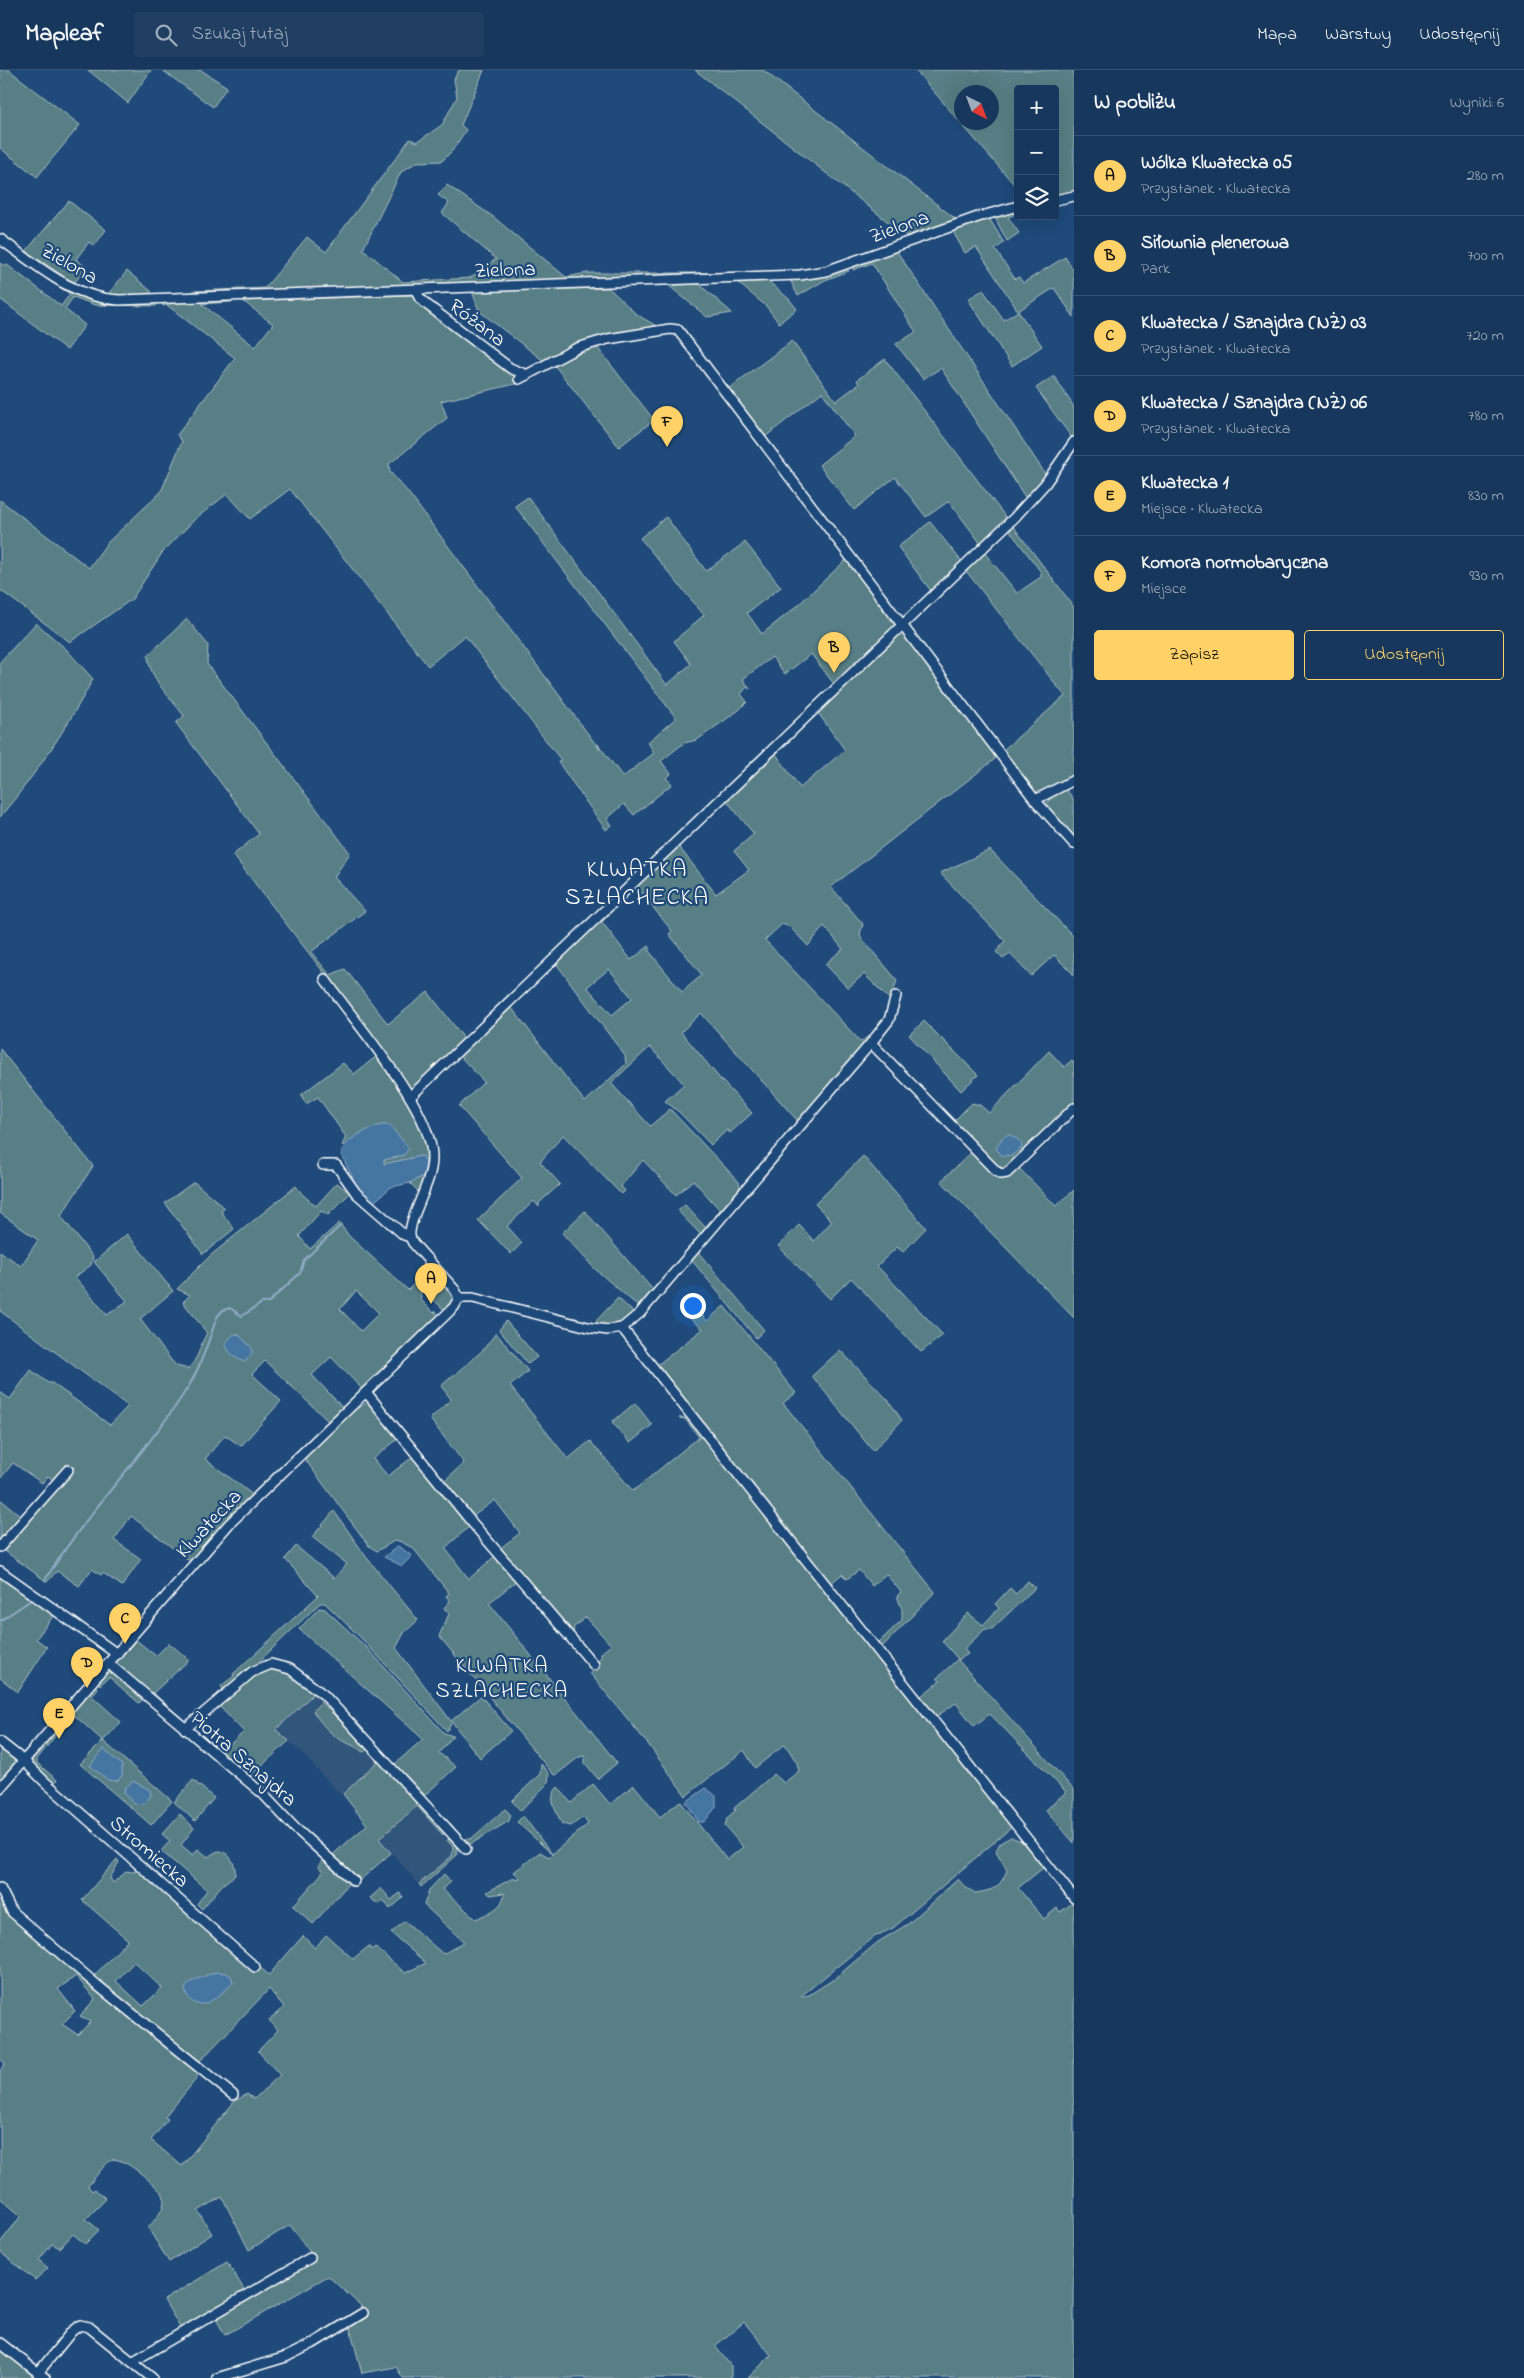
<!DOCTYPE html>
<html lang="pl">
<head>
<meta charset="utf-8">
<style>
  body { margin:0; font-family:"Indie Flower",sans-serif; background:#203f62; color:#f1f3f6 }
  .controls { position:absolute; right:15px; top:15px; display:grid; overflow:hidden; border-radius:5px; box-shadow:0 5px 20px #0002 }
  .controls button { width:45px; height:45px; display:grid; place-items:center; padding:0; border:0; border-bottom:1px solid #365272; background:#17385c; color:#f1f3f6; font:25px sans-serif }
  .compass { position:absolute; left:954px; top:15px; width:45px; height:45px; border-radius:50%; background:#17385c; box-shadow:0 5px 20px #0002; rotate:138deg }
  .you { position:absolute; left:692px; top:1235px; width:18px; height:18px; margin:-12px; border:4px solid #fff; border-radius:50%; background:#1a73e8; box-shadow:0 0 0 8px #1a73e833 }
  .badge { display:grid; place-items:center; width:32px; height:32px; border-radius:50%; background:#ffd166; color:#111; font-size:16px; font-weight:700 }
  .pin { position:absolute; translate:-50% -41px; filter:drop-shadow(0 1px 2px #0008) }
  .pin::after { content:''; position:absolute; top:26px; width:18px; height:15px; background:inherit; clip-path:polygon(0 0,100% 0,50% 100%) }
  .list { margin:0; padding:0; list-style:none }
  h2 { display:flex; justify-content:space-between; align-items:center; height:65px; margin:0; padding:0 20px; font-size:21px }
  h2 small { font-size:16px; font-weight:400; color:#9eacbb }
  .list li { display:grid; grid-template-columns:32px 1fr auto; gap:15px; align-items:center; box-sizing:border-box; height:80px; padding:0 20px; border-top:1px solid #365272 }
  .list b { display:block; font-size:19px; white-space:nowrap }
  .list p { margin:0; font-size:16px; white-space:nowrap; color:#9eacbb }
  .list em { font-size:16px; font-style:normal; color:#9eacbb }
  .actions { display:flex; gap:10px; padding:15px 20px }
  .actions a { flex:1; padding:11px 0; border:1px solid #ffd166; border-radius:5px; text-align:center; font-size:18px; color:#ffd166 }
  .actions .main { background:#ffd166; color:#111 }
  .icon { flex:none; width:28px; height:28px; fill:none; stroke:currentColor; stroke-width:2; stroke-linecap:round; stroke-linejoin:round }
  .map { position:relative; flex:none; width:1074px; height:2308px; overflow:hidden }
  header { display:flex; align-items:center; gap:30px; box-sizing:border-box; height:70px; padding:0 25px; background:#17385c; border-bottom:1px solid #365272 }
  header strong { font-size:24px }
  nav { display:flex; gap:28px; margin-inline-start:auto; font-size:18px }
  .search { width:350px; height:45px; background:#203f62; display:flex; align-items:center; gap:12px; box-sizing:border-box; padding:0 18px; border-radius:5px; color:#9eacbb; font-size:19px }
  main { display:flex }
  aside { flex:1; background:#17385c }
  .map>svg:first-child { display:block }
</style>
</head>
<body>
<header>
<strong>Mapleaf</strong>
<div class="search"><svg class="icon" aria-label="search" viewBox="0 0 24 24"><circle cx="10" cy="10" r="6"/><path d="M15 15l6 6"/></svg>Szukaj tutaj</div>
<nav><a>Mapa</a><a>Warstwy</a><a>Udostępnij</a></nav>
</header>
<main>
<div class="map">
<svg width="1074" height="2308" viewBox="0 0 1074 2308">
  <rect width="100%" height="100%" fill="#1f4a7a"/>
  <filter id="ink" filterUnits="userSpaceOnUse"><feTurbulence type="fractalNoise" baseFrequency=".02" numOctaves="2"/><feDisplacementMap in="SourceGraphic" scale="10" xChannelSelector="R" yChannelSelector="G"/><feConvolveMatrix kernelMatrix="1 2 1 2 8 2 1 2 1" color-interpolation-filters="sRGB"/></filter>
  <g filter="url(#ink)">
    <g fill="#33557c">
      <polygon points="315,1622 321,1632 315,1637 342,1671 368,1679 378,1691 341,1725 301,1682 276,1661"/>
      <polygon points="418,1736 453,1777 452,1786 419,1814 379,1769"/>
    </g>
    <g fill="#597f85" stroke="#acbfc2" fill-rule="evenodd">
      <polygon points="0,0 9,0 80,55 37,107 0,78"/>
      <polygon points="88,0 151,0 128,33"/>
      <polygon points="162,0 201,0 227,17 213,37"/>
      <polygon points="459,0 484,0 461,55 466,60 452,81 442,91 417,92 401,102 363,179 403,212 470,208 496,189 442,143 449,133 438,125 447,115 492,146 566,207 587,203 742,203 193,225 193,221 265,218 307,167 326,182 410,69 417,72 442,55 457,27 454,9"/>
      <polygon points="695,0 763,0 957,150 906,166"/>
      <path d="M915,0h159v123l-19,2v-106h-37v100zM962,22h30v30h-30z"/>
      <polygon points="69,131 106,160 94,176 89,172 76,189 87,198 74,213 26,181"/>
      <polygon points="1016,140 1016,144 1008,147 1019,163 1007,171 994,146"/>
      <polygon points="989,148 1004,173 995,179 1015,209 1019,207 1023,213 1065,187 1074,201 1074,247 1054,218 1018,241 1042,276 1012,296 968,229 983,220 1004,250 1018,241 976,177 965,183 952,160"/>
      <polygon points="896,180 1046,405 1027,430 941,298 923,309 896,274 916,262 872,193 853,200 854,195"/>
      <path d="M0,193l4,3 2,-2 55,42 9,-12 -22,-14 1,-2c44,28 58,26 108,24l-1,4 -61,-1 -22,-8 -8,12 20,16 -18,25 -67,-51z"/>
      <polygon points="844,197 849,201 825,210 798,226 790,210"/>
      <polygon points="127,201 151,221 151,225 97,225 79,216 108,224"/>
      <polygon points="768,211 789,229 797,239 779,253 766,236 737,212"/>
      <polygon points="699,214 732,243 707,247 668,215"/>
      <polygon points="609,218 636,244 658,257 545,292 479,241 472,221"/>
      <polygon points="412,225 421,234 518,305 520,313 441,331 447,348 389,394 390,402 407,421 600,680 597,673 623,707 654,683 648,672 676,648 515,436 528,427 667,615 691,594 674,571 704,545 640,468 666,447 706,501 745,472 781,517 747,543 762,564 796,537 849,487 896,555 845,606 843,605 834,614 811,584 785,604 772,587 743,609 750,619 747,617 741,624 747,632 739,640 697,670 684,673 661,691 671,704 666,708 672,714 634,745 624,734 607,749 612,755 606,760 558,692 561,690 465,566 428,596 290,419 250,449 227,424 195,449 162,483 132,529 70,572 0,520 0,430 89,498 107,473 161,422 182,371 177,365 235,288 167,235 163,236 162,232 230,229 231,232 202,234 255,277 273,254 243,231"/>
      <polygon points="792,271 836,331 859,314 857,310 885,289 1007,449 981,474 949,431 926,447 895,407 854,440 819,395 855,366 822,322 765,367 728,319"/>
      <polygon points="597,277 654,350 619,377 555,296 559,292"/>
      <polygon points="1054,306 1074,337 1074,365 1072,368 1036,318"/>
      <polygon points="930,452 962,492 931,521 898,477"/>
      <polygon points="1013,456 1074,537 1074,709 1041,723 1032,721 1002,681 1065,626 966,501 984,482 1017,523 1041,507 1041,502 1010,461"/>
      <path d="M187,549l21,26 -1,19 143,189 -16,24 31,34 -54,41 19,23 15,-6 43,55 40,-32 35,45v4l-54,51 -81,-114 -95,-123 26,-21 -83,-111 8,-7c-13,-18 -36,-39 -36,-61z"/>
      <path d="M36,553l30,26 27,30c-26,49 -57,95 -93,138v-155z"/>
      <path d="M900,561l4,1 90,119 1,8 -164,128 32,37 -3,10 2,5 35,41 -6,21 -27,-27 -16,14 -23,-24 18,-15 -19,-23 -16,20 -18,-19 -8,-3 -17,16 96,102 6,-5 1,3 -68,80 -4,-1 -95,-106 -20,19 40,48 31,33 -22,20 -3,-3 -16,15 -32,-33 -14,-11 19,-17 -34,-37 -39,36 39,43 20,-17 69,73 1,7 -39,46 -23,-24 7,-6 20,22 15,-17 -27,-30 -17,15 -33,-35 -22,26 4,5 -4,3 -58,-59 -23,27 20,22 -21,19v4l-5,-6 -27,25 15,17 -11,11 -33,-34 44,-42 -63,-72 25,-24 -26,-28 53,-47 74,95 41,-38 -1,-8 -70,-94 60,-58 1,3 -14,15 29,38 18,-14v5l33,41 20,-17 -33,-41 3,-3 -36,-45 43,-39 37,47 33,-24 -15,-19 20,-17 -27,-33 49,-47 24,34 45,-38 -27,-37zM609,899l23,29 -20,17 -25,-28z"/>
      <polygon points="1065,718 1074,730 1074,767 1045,735 1050,729"/>
      <polygon points="990,780 1074,867 1074,905 1054,885 1031,906 1010,884 1003,889 996,882 1005,871 940,803"/>
      <polygon points="924,951 978,1005 961,1021 909,965"/>
      <path d="M0,979l93,117 -32,50 32,41 -2,8 -16,12 32,38 20,-14 -33,-39 33,-28 46,57 -33,28 31,41 6,6 11,3c13,-14 10,-21 19,-36l-24,-31 7,-7 -13,-6 33,-33 86,-70 6,8 14,12 21,-23 13,10 -22,22 -7,-4 -22,25 11,13 29,-26 11,14 58,53 10,-10 2,2 1,18 13,13 2,-2 2,6 -75,73 -32,-33 -19,18 31,33 -15,13 -63,-60 -13,13 29,27 -40,45 -16,-11 -20,24 48,36 -62,67 -60,-46 -17,24 27,19 -19,27 -19,-13 -2,2 -9,-6 -13,17 -22,-15 -10,11 -45,-33 73,-83 -22,14 -5,-4 -6,7 -29,-20 -13,16v-87l10,7 21,-29 17,13h4l58,42 18,-19 -128,-95v-60l21,15 17,-26 -38,-27zM356,1221l23,22 -18,18 -21,-22z"/>
      <polygon points="1049,981 1064,997 1072,990 1074,993 1074,1033 1008,1097 1001,1101 952,1053 972,1033 980,1035 989,1043"/>
      <path d="M378,985c20,31 58,82 49,120 -1,6 -5,12 -8,17l-9,-9 13,-7 -2,-20 -37,8v-4l20,-5 -4,-17 -10,-10 -28,4 -16,14 -4,-1 4,-8 -28,-40 -12,7 -5,-9 42,-32 11,11z"/>
      <polygon points="972,1082 996,1106 1002,1109 1017,1096 1056,1136 1074,1120 1074,1248 941,1111"/>
      <polygon points="863,1086 926,1158 903,1182 897,1177 877,1196 943,1265 921,1282 851,1208 830,1229 778,1176 799,1155 814,1171 832,1151 815,1134"/>
      <polygon points="194,1112 225,1138 221,1141 234,1159 203,1184 165,1133"/>
      <polygon points="585,1141 653,1220 638,1236 595,1199 562,1163"/>
      <polygon points="698,1182 764,1260 756,1268 689,1187"/>
      <polygon points="433,1206 439,1206 454,1225 454,1233 445,1241 426,1222 426,1212"/>
      <polygon points="618,1228 635,1244 615,1257 593,1254"/>
      <polygon points="724,1236 796,1323 783,1333 935,1522 882,1577 878,1573 902,1550 902,1539 897,1526 901,1522 886,1504 872,1516 859,1500 847,1509 842,1504 830,1514 656,1296 703,1259 688,1247 696,1237 707,1251"/>
      <polygon points="506,1251 537,1287 528,1294 499,1260"/>
      <path d="M496,1263l32,38 -18,15 58,73 22,-18 43,50 66,-54 -14,-18 -6,-1h9l253,315 71,94 -119,101 -21,10 -72,59 9,-2 25,-16 44,-37 30,-18 50,-45 7,8 10,6c19,-3 25,-5 32,-23l-11,-19 4,-8 11,-6 10,4 21,23 1,4 -25,20 26,31 13,-11 3,4 14,-10v476h-326l23,-23 -27,-33 -29,24 16,20v12h-328l-7,-11 -34,6 -12,-45 11,-17v-5l-33,-30 -103,59 -9,-16 99,-60 -25,-34 -41,25 -27,-53 -24,14 14,23 -43,28 -21,-34c8,-10 19,-20 15,-34 -8,-9 -40,-39 -51,-34 -9,4 -17,19 -24,26l4,5 3,-2 11,10 -20,20 13,11 -14,14 -12,-10 -13,14 -8,-4 -13,16 9,8 -13,12 -35,-28v-9l21,-27 -21,-18v-127l5,-8 -5,-4v-158l93,76 35,-37 -46,-40 35,-41 2,3 -9,16 3,5 14,-12 5,1 11,-2 126,105 34,-39 12,12 11,-13 27,24 16,-13 2,4 4,-3 30,26 21,-10 -35,-30 14,-12 38,33 21,-12 -40,-37 5,-15 15,-16 7,8 -9,7 34,30c12,-6 28,-11 28,-26l-14,2 -3,-3 24,-13 9,-1 -6,-6 26,-20 9,5 3,-3 -35,-32 6,-6 29,38 36,-30 -5,-7 -12,9 -9,-2c-5,-12 -16,-26 -4,-37l13,16 22,-19 17,20 24,-19 26,32 20,-16 47,59 16,-13 -18,-21 2,-8 9,-8 -3,-1 41,-35 10,9 15,-12 -2,-8 -12,-19 -30,24 -11,-18 -58,46 -38,-52 -58,-71 8,-5 -3,-5 7,-7 -2,-2 11,-9 -25,-28 -12,10 -1,8 -75,-85 22,-17 -25,-33 -23,17 -29,-35 21,-19 -34,-44 21,-20 -10,-13 41,-35zM134,1892l28,26 -19,18 -27,-25zM76,1906l19,23 -15,17 10,6 -12,13 -16,-11 13,-13 -17,-22zM269,1919l15,18 -15,13 9,10 -20,21 22,24 -26,24 -7,-5 -13,8 -52,64 -31,-26 17,-21 -3,-2 32,-39v-5l-51,-41 12,-4 42,33z"/>
      <polygon points="840,1280 888,1330 902,1350 873,1381 812,1306"/>
      <path d="M369,1332l30,36 -26,21 15,17 27,-21 56,70 -26,23 24,31 27,-24 20,26 -27,22 128,160 -19,16 -13,-16v-7l-6,1 -23,18 -3,-1 -114,-138 10,-22 -5,-6 6,-7 -4,-5 3,-3 -36,-45 -14,-7h-5l-17,10 -8,-5 -65,-88c17,-16 43,-48 65,-56z"/>
      <polygon points="635,1333 652,1355 630,1373 612,1352"/>
      <polygon points="0,1429 21,1446 0,1473"/>
      <polygon points="334,1441 367,1488 418,1550 404,1563 396,1578 451,1651 481,1626 511,1661 480,1688 452,1652 447,1661 361,1568 325,1533 320,1533 248,1602 224,1621 221,1616 234,1606 233,1604 318,1526 285,1489 296,1476 334,1508 347,1494 312,1467"/>
      <polygon points="0,1505 54,1545 36,1569 47,1577 18,1622 0,1608"/>
      <polygon points="1028,1511 1035,1518 992,1559 985,1559 964,1579 968,1584 958,1590 1074,1720 1074,1773 1046,1740 1066,1722 990,1644 974,1656 956,1633 937,1646 920,1627 940,1611 937,1608 958,1589 942,1571 968,1543 983,1555 999,1538 995,1534 1010,1518 1016,1524"/>
      <polygon points="319,1538 325,1539 367,1578 444,1663 453,1666 439,1683 456,1697 425,1725 395,1694 423,1669 299,1559"/>
      <polygon points="136,1570 156,1586 169,1573 189,1590 153,1623 183,1649 182,1653 114,1595"/>
      <path d="M276,1597l11,3 28,22 -39,38 13,11 -39,35 -29,-24 23,-20 -25,-26c16,-17 35,-33 57,-39z"/>
      <polygon points="108,1601 112,1602 142,1630 139,1633 109,1607 100,1615 96,1612"/>
      <polygon points="95,1616 98,1618 92,1626 121,1652 103,1671 172,1731 151,1755 80,1694 103,1671 74,1645 64,1656 59,1653 87,1621 89,1623"/>
      <path d="M321,1632l47,47 -5,3c-9,-7 -13,-7 -22,-12 -11,-6 -21,-18 -28,-29z"/>
      <polygon points="57,1657 60,1660 37,1689 37,1693 57,1710 53,1715 30,1695 29,1689"/>
      <polygon points="0,1678 17,1690 0,1710"/>
      <polygon points="378,1691 382,1691 446,1762 443,1765 417,1736 379,1769 391,1783 359,1811 330,1787 367,1755 343,1724"/>
      <polygon points="541,1694 549,1704 548,1713 521,1741 512,1731 540,1704"/>
      <polygon points="193,1710 214,1728 195,1751 174,1732"/>
      <polygon points="505,1739 511,1745 509,1751 471,1774 463,1772 447,1755 450,1753 463,1769 471,1769"/>
      <path d="M180,1744l14,14 -13,17 12,10 5,-6 10,8c3,-2 8,-6 12,-6 10,1 17,16 15,24l-13,10 -20,24 -5,-5 10,-14 -46,-39 9,-10 -8,-7z"/>
      <polygon points="450,1769 457,1777 457,1785 421,1817 419,1814 452,1786 453,1777 447,1770"/>
      <polygon points="324,1789 350,1812 313,1854 293,1836 323,1802 318,1796"/>
      <polygon points="381,1818 391,1830 400,1823 403,1828 390,1839 383,1830 378,1834 370,1828"/>
      <polygon points="227,2192 245,2221 182,2261 164,2230"/>
      <polygon points="0,2276 42,2308 0,2308"/>
    </g>
    <g fill="#4574a1" stroke="#8facc7">
      <path d="M381,1055h8l20,23 -5,7 -20,5v4l37,-8 3,1 2,7 -3,12 -13,7 -19,4 -17,15 -15,-11 -18,-37c3,-15 27,-25 40,-29z"/>
      <polygon points="1009,1064 1021,1072 1022,1077 1013,1085 1003,1086 996,1079 1002,1068"/>
      <path d="M234,1264h4l14,14v5l-7,9c-8,-2 -18,-10 -20,-19z"/>
      <polygon points="398,1476 412,1486 402,1496 384,1487"/>
      <polygon points="103,1679 122,1695 122,1706 117,1711 108,1710 90,1696"/>
      <polygon points="133,1711 150,1720 151,1726 144,1733 134,1734 124,1723 125,1718"/>
      <polygon points="706,1718 716,1726 716,1737 704,1752 699,1752 686,1732"/>
      <path d="M216,1902l10,1 5,3 2,7c-14,13 -39,37 -48,6l4,-6 8,-4z"/>
    </g>
    <g fill="none" stroke-linecap="round" stroke-linejoin="round">
      <g stroke="#8facc7" stroke-width="2">
        <path d="M45,1510c42,-69 102,-127 145,-196 12,-20 19,-45 27,-67l6,-7 7,-2 12,8 20,-13h6l32,-30 4,-13 37,-35"/>
        <polyline points="0,1551 31,1530"/>
      </g>
      <defs>
        <g id="minor">
          <polyline points="1055,130 1074,126"/>
          <path d="M0,169c37,26 72,59 119,61l681,-25 26,-4 152,-54 40,-11"/>
          <polyline points="416,219 419,227 426,234 510,298 527,305"/>
          <polyline points="519,309 577,278 608,269 670,259 678,260 1035,730 1074,774"/>
          <polyline points="1035,730 1074,710"/>
          <path d="M325,909c29,43 107,129 107,178 1,26 -24,60 -22,80l3,6 42,47 4,8"/>
          <polyline points="871,973 996,1101 1001,1104 1007,1103 1074,1038"/>
          <polyline points="410,1027 1014,448 1045,414 1074,372"/>
          <polyline points="323,1095 336,1095 356,1123 404,1165 410,1167"/>
          <polyline points="459,1228 473,1228 592,1258 608,1260 622,1258"/>
          <polyline points="622,1258 1074,1828"/>
          <polyline points="622,1258 640,1243 871,973 889,950 896,926"/>
          <polyline points="366,1322 469,1449 594,1595"/>
          <polyline points="0,1477 68,1400"/>
          <polyline points="0,1501 117,1584"/>
          <polyline points="108,1593 263,1724 293,1756 354,1811"/>
          <polyline points="185,1659 252,1602 271,1594 290,1599 324,1625 466,1779"/>
          <polyline points="0,1672 23,1690 44,1711 255,1897"/>
          <polyline points="0,1718 229,1454 454,1237 459,1228"/>
          <polyline points="0,1818 12,1842 97,1915 233,2025"/>
          <polyline points="0,2273 45,2308"/>
          <polyline points="132,2292 310,2188"/>
          <polyline points="38,2303 72,2261 80,2255 89,2257 152,2308"/>
          <polyline points="217,2308 286,2287 312,2274 363,2243"/>
        </g>
      </defs>
      <use href="#minor" stroke="#fff" stroke-width="12"/>
      <use href="#minor" stroke="#1f4a7a" stroke-width="9"/>
    </g>
  </g>
  <g text-anchor="middle" stroke-width="4.5" stroke-linejoin="round" paint-order="stroke">
    <g font-size="21" fill="#fff" stroke="#1f4a7a">
      <text transform="translate(899 156) rotate(-20)" y="7">Zielona</text>
      <text transform="translate(70 193) rotate(30)" y="7">Zielona</text>
      <text transform="translate(505 199) rotate(-2)" y="7">Zielona</text>
      <text transform="translate(478 252) rotate(37)" y="7">Różana</text>
      <text transform="translate(208 1453) rotate(-47)" y="7">Klwatecka</text>
      <text transform="translate(244 1688) rotate(41)" y="7">Piotra Sznajdra</text>
      <text transform="translate(150 1781) rotate(41)" y="7">Stromiecka</text>
    </g>
    <g font-size="22" letter-spacing="1" fill="#fff" stroke="#1f4a7a">
      <text x="502" y="1602">KLWATKA<tspan x="502" dy="25">SZLACHECKA</tspan></text>
    </g>
    <g font-size="24" letter-spacing="1" fill="#fff" stroke="#1f4a7a">
      <text x="637" y="806">KLWATKA<tspan x="637" dy="28">SZLACHECKA</tspan></text>
    </g>
  </g>
</svg>
<div class="controls">
<button>+</button>
<button>−</button>
<button><svg class="icon" aria-label="layers" viewBox="0 0 24 24"><path d="M12 4l9 5-9 5-9-5zM3 14l9 5 9-5"/></svg></button>
</div>
<svg class="compass" viewBox="-18 -18 36 36"><path d="M0-13l5 13h-10z" fill="#e53935"/><path d="M0 13l5-13h-10z" fill="#9eacbb"/></svg>
<div class="you"></div>
<div class="pin badge" style="left:431px;top:1234px">A</div>
<div class="pin badge" style="left:834px;top:603px">B</div>
<div class="pin badge" style="left:125px;top:1574px">C</div>
<div class="pin badge" style="left:87px;top:1618px">D</div>
<div class="pin badge" style="left:59px;top:1669px">E</div>
<div class="pin badge" style="left:667px;top:377px">F</div>
</div>
<aside>
<h2>W pobliżu<small>Wyniki: 6</small></h2>
<ul class="list">
<li><span class="badge">A</span><div><b>Wólka Klwatecka 05</b><p>Przystanek · Klwatecka</p></div><em>280 m</em></li>
<li><span class="badge">B</span><div><b>Siłownia plenerowa</b><p>Park</p></div><em>700 m</em></li>
<li><span class="badge">C</span><div><b>Klwatecka / Sznajdra (NŻ) 03</b><p>Przystanek · Klwatecka</p></div><em>720 m</em></li>
<li><span class="badge">D</span><div><b>Klwatecka / Sznajdra (NŻ) 06</b><p>Przystanek · Klwatecka</p></div><em>780 m</em></li>
<li><span class="badge">E</span><div><b>Klwatecka 1</b><p>Miejsce · Klwatecka</p></div><em>830 m</em></li>
<li><span class="badge">F</span><div><b>Komora normobaryczna</b><p>Miejsce</p></div><em>930 m</em></li>
</ul>
<div class="actions"><a class="main">Zapisz</a><a>Udostępnij</a></div>
</aside>
</main>
</body>
</html>
